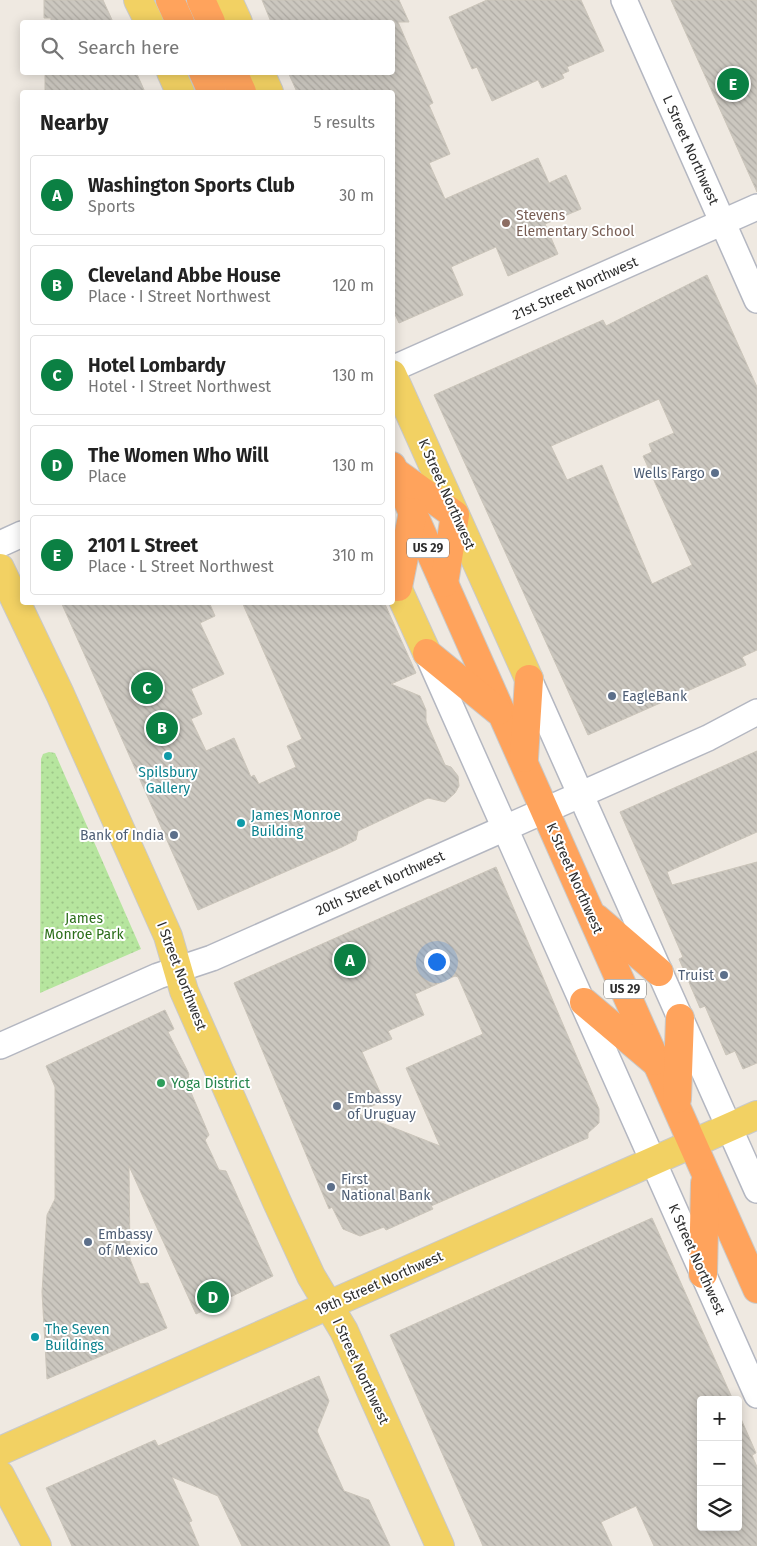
<!DOCTYPE html>
<html lang="en">
<head>
<meta charset="utf-8">
<style>
  body { margin:0; font-family:"Fira Sans",sans-serif; background:#f6f6f6; color:#222 }
  .controls { position:absolute; right:15px; bottom:15px; display:grid; overflow:hidden; border-radius:5px; box-shadow:0 2px 12px #0003 }
  .controls button { width:45px; height:45px; display:grid; place-items:center; padding:0; border:0; border-bottom:1px solid #e0e0e0; background:#fff; color:#222; font:25px sans-serif }
  .you { position:absolute; left:436px; top:961px; width:18px; height:18px; margin:-12px; border:4px solid #fff; border-radius:50%; background:#1a73e8; box-shadow:0 0 0 8px #1a73e833 }
  .badge { display:grid; place-items:center; width:32px; height:32px; border-radius:50%; background:#0b8043; color:#fff; font-size:16px; font-weight:700 }
  .pin { position:absolute; translate:-50% -50%; border:2px solid #fff; box-shadow:0 1px 5px #0006 }
  .list { margin:0; padding:0; list-style:none }
  h2 { display:flex; justify-content:space-between; align-items:center; height:65px; margin:0; padding:0 20px; font-size:21px }
  h2 small { font-size:16px; font-weight:400; color:#767676 }
  .list li { display:grid; grid-template-columns:32px 1fr auto; gap:15px; align-items:center; box-sizing:border-box; height:80px; margin:0 10px 10px; padding:0 10px; border:1px solid #e0e0e0; border-radius:5px }
  .list b { display:block; font-size:19px; white-space:nowrap }
  .list p { margin:0; font-size:16px; white-space:nowrap; color:#767676 }
  .list em { font-size:16px; font-style:normal; color:#767676 }
  .icon { flex:none; width:28px; height:28px; fill:none; stroke:currentColor; stroke-width:2; stroke-linecap:round; stroke-linejoin:round }
  .map { position:relative; flex:none; width:757px; height:1546px; overflow:hidden }
  .search { position:absolute; background:#fff; box-shadow:0 2px 12px #0003; left:20px; top:20px; width:375px; height:55px; display:flex; align-items:center; gap:12px; box-sizing:border-box; padding:0 18px; border-radius:5px; color:#767676; font-size:19px }
  .panel { position:absolute; background:#fff; box-shadow:0 2px 12px #0003; left:20px; top:90px; width:375px; height:515px; border-radius:5px }
  .map>svg:first-child { display:block }
</style>
</head>
<body>
<div class="map">
<svg width="757" height="1546" viewBox="0 0 757 1546">
  <defs>
    <pattern id="park-dots" width="8" height="8" patternUnits="userSpaceOnUse" patternTransform="scale(1.25)"><rect width="8" height="8" fill="#b6e59e"/><path d="M2 2h.1M6 6h.1" fill="none" stroke="#9dc588" stroke-width="1.8" stroke-linecap="round"/></pattern>
    <pattern id="building-back-hatch" width="6" height="6" patternUnits="userSpaceOnUse" patternTransform="scale(1.25)"><rect width="6" height="6" fill="#cbc7bf"/><path d="M-1 5l2 2M0 0l6 6M5-1l2 2" fill="none" stroke="#afaba4"/></pattern>
  </defs>
  <rect width="100%" height="100%" fill="#efe9e1"/>
  <polygon fill="url(#park-dots)" points="49,752 55,753 141,949 40,993 41,759 43,754"/>
  <g fill="url(#building-back-hatch)" stroke="#cbc5ba" fill-rule="evenodd">
    <polygon points="44,0 103,0 113,22 51,22 51,18 44,18"/>
    <polygon points="262,0 399,0 409,22 398,22 433,103 429,105 450,154 429,163 445,199 538,158 549,183 566,175 581,209 545,224 558,254 508,276 496,247 451,267 463,295 399,323 392,308 392,92 297,92 288,72 392,72 392,22 271,22"/>
    <polygon points="487,0 581,0 604,51 567,67 569,71 562,74 564,78 542,88 538,80 492,101 477,67 472,69 449,17"/>
    <polygon points="671,0 757,0 757,192"/>
    <polygon points="45,72 136,72 145,92 45,92"/>
    <path d="M707,275l50,112v263l-15,7 4,8 -158,70 -154,-340 169,-75 3,6zM659,399l15,34 -25,11 3,8 -9,4 49,109 -40,19 -50,-119 -35,15 -16,-34z"/>
    <polygon points="61,602 209,602 215,616 200,623 224,674 191,689 202,714 191,719 206,751 234,738 251,777 254,775 259,784 296,767 287,746 302,739 242,602 384,602 416,673 391,684 420,696 426,710 426,721 445,765 451,767 458,776 459,786 455,793 445,802 428,798 358,831 356,840 342,847 198,910"/>
    <polygon points="757,751 757,832 667,872 672,885 757,862 757,1063 743,1069 735,1051 726,1055 705,1006 700,1008 679,959 683,957 620,812"/>
    <path d="M496,867l103,242v14l-11,10v5l-157,68 2,3 -47,21 -2,-3 -24,9 -17,-7 -11,-22 -3,2 -95,-226zM455,976l3,1 25,57 -77,34 34,78 -84,-33 28,-12 -22,-49 30,-13 -4,-8 36,-16 -9,-21z"/>
    <polygon points="165,1010 174,1029 168,1032 189,1074 187,1083 209,1135 205,1140 219,1170 226,1171 273,1276 196,1314 129,1166 130,1259 140,1284 148,1283 167,1328 47,1379 42,1292 47,1215 55,1199 55,1087 46,1066"/>
    <polygon points="652,1218 733,1400 701,1400 701,1527 738,1527 738,1412 756,1453 752,1455 757,1467 757,1546 654,1546 636,1506 601,1522 612,1546 483,1546 390,1335"/>
    <polygon points="319,1376 329,1401 317,1431 344,1491 369,1500 390,1546 242,1546 218,1496 172,1477 192,1521 189,1522 199,1546 72,1546 46,1488 155,1440 158,1446"/>
  </g>
  <g fill="none" stroke-linecap="round" stroke-linejoin="round">
    <defs>
      <g id="minor">
        <polyline points="624,0 757,300"/>
        <polyline points="392,369 757,207"/>
        <polyline points="0,544 22,534"/>
        <polyline points="427,653 757,1395"/>
        <polyline points="529,679 757,1190"/>
        <polyline points="0,1046 158,976 212,958 708,738 757,712"/>
      </g>
      <g id="major">
        <polyline points="138,0 149,22"/>
        <polyline points="228,0 238,22"/>
        <polyline points="171,72 180,92"/>
        <polyline points="260,72 269,92"/>
        <polyline points="392,374 529,679"/>
        <polyline points="0,568 60,694 168,936 184,991 277,1202 311,1276 344,1331 440,1546"/>
        <polyline points="392,576 427,653"/>
        <polyline points="0,1451 757,1115"/>
        <polyline points="0,1475 37,1546"/>
      </g>
      <g id="highway">
        <polyline points="170,0 180,22"/>
        <polyline points="201,0 211,22"/>
        <polyline points="203,72 212,92"/>
        <polyline points="233,72 242,92"/>
        <polyline points="392,466 757,1289"/>
        <polyline points="395,472 455,515 444,583"/>
        <polyline points="398,587 413,512"/>
        <polyline points="427,653 498,711"/>
        <polyline points="524,758 529,679"/>
        <polyline points="596,918 659,972"/>
        <polyline points="584,1002 654,1061"/>
        <polyline points="677,1099 680,1018"/>
        <polyline points="703,1274 705,1183"/>
      </g>
    </defs>
    <use href="#minor" stroke="#b4b7c1" stroke-width="28"/>
    <use href="#major" stroke="#c9c9c9" stroke-width="30"/>
    <use href="#highway" stroke="#c9c9c9" stroke-width="30"/>
    <use href="#minor" stroke="#fff" stroke-width="25"/>
    <use href="#major" stroke="#f2d163" stroke-width="28"/>
    <use href="#highway" stroke="#ffa35c" stroke-width="28"/>
  </g>
  <circle fill="#8d6e63" stroke="#fff" stroke-width="2" cx="506" cy="223" r="5"/>
  <g fill="#5c6f8a" stroke="#fff" stroke-width="2">
    <circle cx="715" cy="473" r="5"/>
    <circle cx="612" cy="696" r="5"/>
    <circle cx="174" cy="835" r="5"/>
    <circle cx="724" cy="975" r="5"/>
    <circle cx="337" cy="1106" r="5"/>
    <circle cx="331" cy="1187" r="5"/>
    <circle cx="88" cy="1242" r="5"/>
  </g>
  <g fill="#0f9aa8" stroke="#fff" stroke-width="2">
    <circle cx="168" cy="756" r="5"/>
    <circle cx="241" cy="823" r="5"/>
    <circle cx="35" cy="1337" r="5"/>
  </g>
  <circle fill="#2e9e5b" stroke="#fff" stroke-width="2" cx="161" cy="1083" r="5"/>
  <g text-anchor="middle" stroke-width="4" stroke-linejoin="round" paint-order="stroke">
    <g fill="#fff" stroke="#6d6d6d" stroke-width="1">
      <rect x="407" y="538.5" width="42" height="19" rx="4"/>
      <rect x="604" y="979.5" width="42" height="19" rx="4"/>
    </g>
    <g font-size="12" font-weight="bold" fill="#2e2e2e">
      <text x="428" y="552">US 29</text>
      <text x="625" y="993">US 29</text>
    </g>
    <g font-size="14" fill="#2e2e2e" stroke="#fff">
      <text transform="translate(691 150) rotate(66)" y="5">L Street Northwest</text>
      <text transform="translate(575 288) rotate(-24)" y="5">21st Street Northwest</text>
      <text transform="translate(447 494) rotate(66)" y="5">K Street Northwest</text>
      <text transform="translate(575 878) rotate(66)" y="5">K Street Northwest</text>
      <text transform="translate(380 883) rotate(-24)" y="5">20th Street Northwest</text>
      <text transform="translate(182 976) rotate(69)" y="5">I Street Northwest</text>
      <text transform="translate(697 1259) rotate(66)" y="5">K Street Northwest</text>
      <text transform="translate(379 1283) rotate(-24)" y="5">19th Street Northwest</text>
      <text transform="translate(361 1371) rotate(65)" y="5">I Street Northwest</text>
    </g>
    <g font-size="14" fill="#785e54" stroke="#fff" text-anchor="start">
      <text x="516" y="220">Stevens<tspan x="516" dy="16">Elementary School</tspan></text>
    </g>
    <g font-size="14" fill="#4e5e75" stroke="#fff" text-anchor="start">
      <text x="705" y="478" text-anchor="end">Wells Fargo</text>
      <text x="622" y="701">EagleBank</text>
      <text x="164" y="840" text-anchor="end">Bank of India</text>
      <text x="714" y="980" text-anchor="end">Truist</text>
      <text x="347" y="1103">Embassy<tspan x="347" dy="16">of Uruguay</tspan></text>
      <text x="341" y="1184">First<tspan x="341" dy="16">National Bank</tspan></text>
      <text x="98" y="1239">Embassy<tspan x="98" dy="16">of Mexico</tspan></text>
    </g>
    <g font-size="14" fill="#0d838f" stroke="#fff" text-anchor="start">
      <text x="168" y="777" text-anchor="middle">Spilsbury<tspan x="168" dy="16">Gallery</tspan></text>
      <text x="251" y="820">James Monroe<tspan x="251" dy="16">Building</tspan></text>
      <text x="45" y="1334">The Seven<tspan x="45" dy="16">Buildings</tspan></text>
    </g>
    <g font-size="14" fill="#2c6e1b" stroke="#fff">
      <text x="84" y="923">James<tspan x="84" dy="16">Monroe Park</tspan></text>
    </g>
    <g font-size="14" fill="#27864d" stroke="#fff" text-anchor="start">
      <text x="171" y="1088">Yoga District</text>
    </g>
  </g>
</svg>
<div class="controls">
<button>+</button>
<button>−</button>
<button><svg class="icon" aria-label="layers" viewBox="0 0 24 24"><path d="M12 4l9 5-9 5-9-5zM3 14l9 5 9-5"/></svg></button>
</div>
<div class="you"></div>
<div class="pin badge" style="left:350px;top:960px">A</div>
<div class="pin badge" style="left:162px;top:728px">B</div>
<div class="pin badge" style="left:147px;top:688px">C</div>
<div class="pin badge" style="left:213px;top:1297px">D</div>
<div class="pin badge" style="left:733px;top:84px">E</div>
<div class="search"><svg class="icon" aria-label="search" viewBox="0 0 24 24"><circle cx="10" cy="10" r="6"/><path d="M15 15l6 6"/></svg>Search here</div>
<section class="panel">
<h2>Nearby<small>5 results</small></h2>
<ul class="list">
<li><span class="badge">A</span><div><b>Washington Sports Club</b><p>Sports</p></div><em>30 m</em></li>
<li><span class="badge">B</span><div><b>Cleveland Abbe House</b><p>Place · I Street Northwest</p></div><em>120 m</em></li>
<li><span class="badge">C</span><div><b>Hotel Lombardy</b><p>Hotel · I Street Northwest</p></div><em>130 m</em></li>
<li><span class="badge">D</span><div><b>The Women Who Will</b><p>Place</p></div><em>130 m</em></li>
<li><span class="badge">E</span><div><b>2101 L Street</b><p>Place · L Street Northwest</p></div><em>310 m</em></li>
</ul>
</section>
</div>
</body>
</html>
